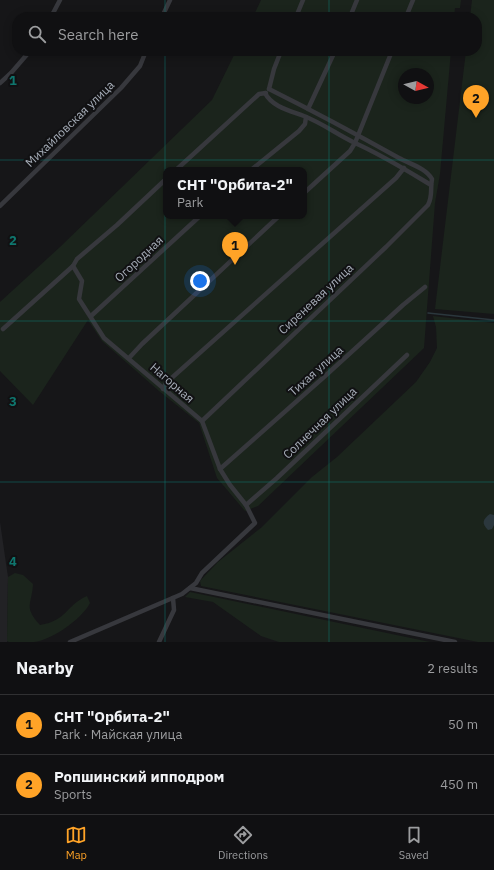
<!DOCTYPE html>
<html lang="en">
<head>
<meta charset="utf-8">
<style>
  body { margin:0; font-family:"IBM Plex Sans",sans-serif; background:#1e1e20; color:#f1f3f6 }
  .compass { position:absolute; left:398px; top:68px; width:36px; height:36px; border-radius:50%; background:#101012; box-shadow:0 2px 10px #0003; rotate:98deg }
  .you { position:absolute; left:200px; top:281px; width:14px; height:14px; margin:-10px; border:3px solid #fff; border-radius:50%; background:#1a73e8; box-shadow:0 0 0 6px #1a73e833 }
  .badge { display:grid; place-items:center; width:26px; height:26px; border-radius:50%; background:#ffa327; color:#111; font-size:13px; font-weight:700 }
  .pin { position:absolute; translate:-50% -33px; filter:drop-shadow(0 1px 2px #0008) }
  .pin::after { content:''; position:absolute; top:21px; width:14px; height:12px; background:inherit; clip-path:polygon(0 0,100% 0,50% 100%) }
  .popup { position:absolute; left:163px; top:167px; width:144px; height:52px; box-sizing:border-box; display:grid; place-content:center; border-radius:8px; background:#101012; filter:drop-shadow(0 1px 3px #0005); font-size:13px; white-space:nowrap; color:#9c9d9f }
  .popup b { font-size:15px; color:#f1f3f6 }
  .popup::after { content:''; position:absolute; left:50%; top:100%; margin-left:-8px; border:8px solid transparent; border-top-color:#101012 }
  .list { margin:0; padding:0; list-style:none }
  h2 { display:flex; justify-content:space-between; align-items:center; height:52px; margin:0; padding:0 16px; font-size:17px }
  h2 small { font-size:13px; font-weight:400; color:#9c9d9f }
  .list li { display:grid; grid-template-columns:26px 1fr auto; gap:12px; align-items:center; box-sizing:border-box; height:60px; padding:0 16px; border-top:1px solid #303032 }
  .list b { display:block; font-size:15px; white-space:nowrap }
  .list p { margin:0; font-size:13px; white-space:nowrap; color:#9c9d9f }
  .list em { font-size:13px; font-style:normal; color:#9c9d9f }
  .icon { flex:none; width:22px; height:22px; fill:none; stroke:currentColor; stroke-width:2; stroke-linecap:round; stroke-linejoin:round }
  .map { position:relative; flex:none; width:494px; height:642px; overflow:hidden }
  .search { position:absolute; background:#101012; box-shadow:0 2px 10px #0003; left:12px; right:12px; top:12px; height:44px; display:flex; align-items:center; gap:10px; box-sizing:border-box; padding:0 14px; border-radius:16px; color:#9c9d9f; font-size:15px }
  .sheet { height:172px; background:#101012 }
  nav { display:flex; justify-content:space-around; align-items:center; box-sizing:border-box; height:56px; border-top:1px solid #303032; background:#101012; font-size:11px; color:#9c9d9f }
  nav a { display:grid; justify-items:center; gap:2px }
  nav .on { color:#ffa327 }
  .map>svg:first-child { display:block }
</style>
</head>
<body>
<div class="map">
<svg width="494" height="642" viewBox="0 0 494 642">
  <rect width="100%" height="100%" fill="#161618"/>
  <polygon fill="#222225" points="0,522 8,577 7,642 0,642"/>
  <g fill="#1b241c" fill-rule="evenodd">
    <polygon points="261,0 461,0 460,8 455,8 454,17 253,17"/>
    <polygon points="472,0 494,0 494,314 435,309 466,51 477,51 477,17 470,17"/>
    <path d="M236,51h215l-11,123 -5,29 -11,145 -166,158 -13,5 -28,-33 -18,-55 -40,-32 -57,-50 -14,-21 -55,85 -33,-34v-69l60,-55 152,-147zM404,74h24v24h-24zM166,170h138v46h-138z"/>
    <polygon points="433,316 494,323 494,642 478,642 201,586 200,581 218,562 262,527 312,477 337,457 416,382 430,362 437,348 436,327"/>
    <path d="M15,573l8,2 10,9c-1,21 -10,22 7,41 27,-4 26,-20 47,-29l3,7c-8,16 -38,37 -56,39 -8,0 -17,0 -25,0l-2,-1 1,-64z"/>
    <polygon points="190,592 430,642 279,642 261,636 213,602 185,597"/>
  </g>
  <path fill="#2b373d" d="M490,514l4,1v10l-2,4 -4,1c-7,-7 -5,-11 2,-16z"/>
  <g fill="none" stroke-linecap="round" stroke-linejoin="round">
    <polyline stroke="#2b373d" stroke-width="1.5" points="428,313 494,320"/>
    <g stroke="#37383d" stroke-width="4.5">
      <polyline points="51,17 60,0"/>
      <polyline points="162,17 170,0"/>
      <polyline points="296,17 303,0"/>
      <polyline points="350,17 357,0"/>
      <polyline points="406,17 413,0"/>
      <polyline points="0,83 11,73 30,51"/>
      <polyline points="269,89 274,69 281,51"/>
      <path d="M265,93c7,14 26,18 39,23 18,7 34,19 51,27 27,12 51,27 76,42"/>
      <polyline points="308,109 335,51"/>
      <polyline points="176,170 259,94 266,93"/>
      <polyline points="251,170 299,131 305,124 306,117"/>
      <polyline points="304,193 350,151 355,143 392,51"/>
      <polyline points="0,206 121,88 140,66 146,51"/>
      <polyline points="91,316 200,216"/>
      <polyline points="3,329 73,266 77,259 117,225 166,179"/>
      <polyline points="129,358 142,344 279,216"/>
      <polyline points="163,389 166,383 396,178 404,168"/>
      <path d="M202,421l184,-174 42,-42c5,-10 2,-16 4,-26 -6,-11 -22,-15 -33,-21 -43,-24 -86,-47 -130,-69"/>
      <polyline points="220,469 324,377 403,305 425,287"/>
      <polyline points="246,505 277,478 407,355"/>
      <polyline points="190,588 455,642"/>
      <polyline points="70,642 182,594 196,583 202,573 255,523 246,505 230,485 220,469 202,421 104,338 79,299 82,281 73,266"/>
      <polyline points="159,642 174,610 173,598"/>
    </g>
  </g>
  <path fill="none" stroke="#0f766e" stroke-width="1" stroke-opacity="0.55" d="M165,0v17M329,0v17M165,51v591M329,51v591M0,160h494M0,321h494M0,482h494"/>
  <g text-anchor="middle" stroke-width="4" stroke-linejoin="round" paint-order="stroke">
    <g font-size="12" fill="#a7aeb9" stroke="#111113">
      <text transform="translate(70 124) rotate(-44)" y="4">Михайловская улица</text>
      <text transform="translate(139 259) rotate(-43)" y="4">Огородная</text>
      <text transform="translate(316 299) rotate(-43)" y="4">Сиреневая улица</text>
      <text transform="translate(316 371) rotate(-42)" y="4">Тихая улица</text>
      <text transform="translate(172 383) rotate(41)" y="4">Нагорная</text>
      <text transform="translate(320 423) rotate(-44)" y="4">Солнечная улица</text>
    </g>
  </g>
  <g font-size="13" text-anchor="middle" font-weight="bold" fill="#0f766e" stroke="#111113" stroke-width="4" stroke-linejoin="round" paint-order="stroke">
    <text x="13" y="85">1</text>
    <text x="13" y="245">2</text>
    <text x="13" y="406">3</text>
    <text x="13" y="566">4</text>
  </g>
</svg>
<svg class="compass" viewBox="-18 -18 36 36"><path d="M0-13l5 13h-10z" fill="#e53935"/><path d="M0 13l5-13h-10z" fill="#9c9d9f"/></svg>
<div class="you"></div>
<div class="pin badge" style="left:235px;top:265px">1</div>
<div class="popup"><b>СНТ &quot;Орбита-2&quot;</b>Park</div>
<div class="pin badge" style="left:476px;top:118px">2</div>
<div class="search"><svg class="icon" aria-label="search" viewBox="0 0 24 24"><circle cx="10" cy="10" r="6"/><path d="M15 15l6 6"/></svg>Search here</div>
</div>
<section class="sheet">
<h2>Nearby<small>2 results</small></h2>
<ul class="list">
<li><span class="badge">1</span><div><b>СНТ &quot;Орбита-2&quot;</b><p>Park · Майская улица</p></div><em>50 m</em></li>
<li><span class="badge">2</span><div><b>Ропшинский ипподром</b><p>Sports</p></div><em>450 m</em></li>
</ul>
</section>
<nav>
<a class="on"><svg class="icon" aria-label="map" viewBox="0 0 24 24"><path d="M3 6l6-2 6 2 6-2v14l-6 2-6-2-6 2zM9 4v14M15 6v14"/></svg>Map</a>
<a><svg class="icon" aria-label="directions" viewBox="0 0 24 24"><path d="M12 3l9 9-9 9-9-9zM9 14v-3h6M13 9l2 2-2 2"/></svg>Directions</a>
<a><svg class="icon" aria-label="saved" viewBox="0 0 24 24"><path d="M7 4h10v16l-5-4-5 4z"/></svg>Saved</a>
</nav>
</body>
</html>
